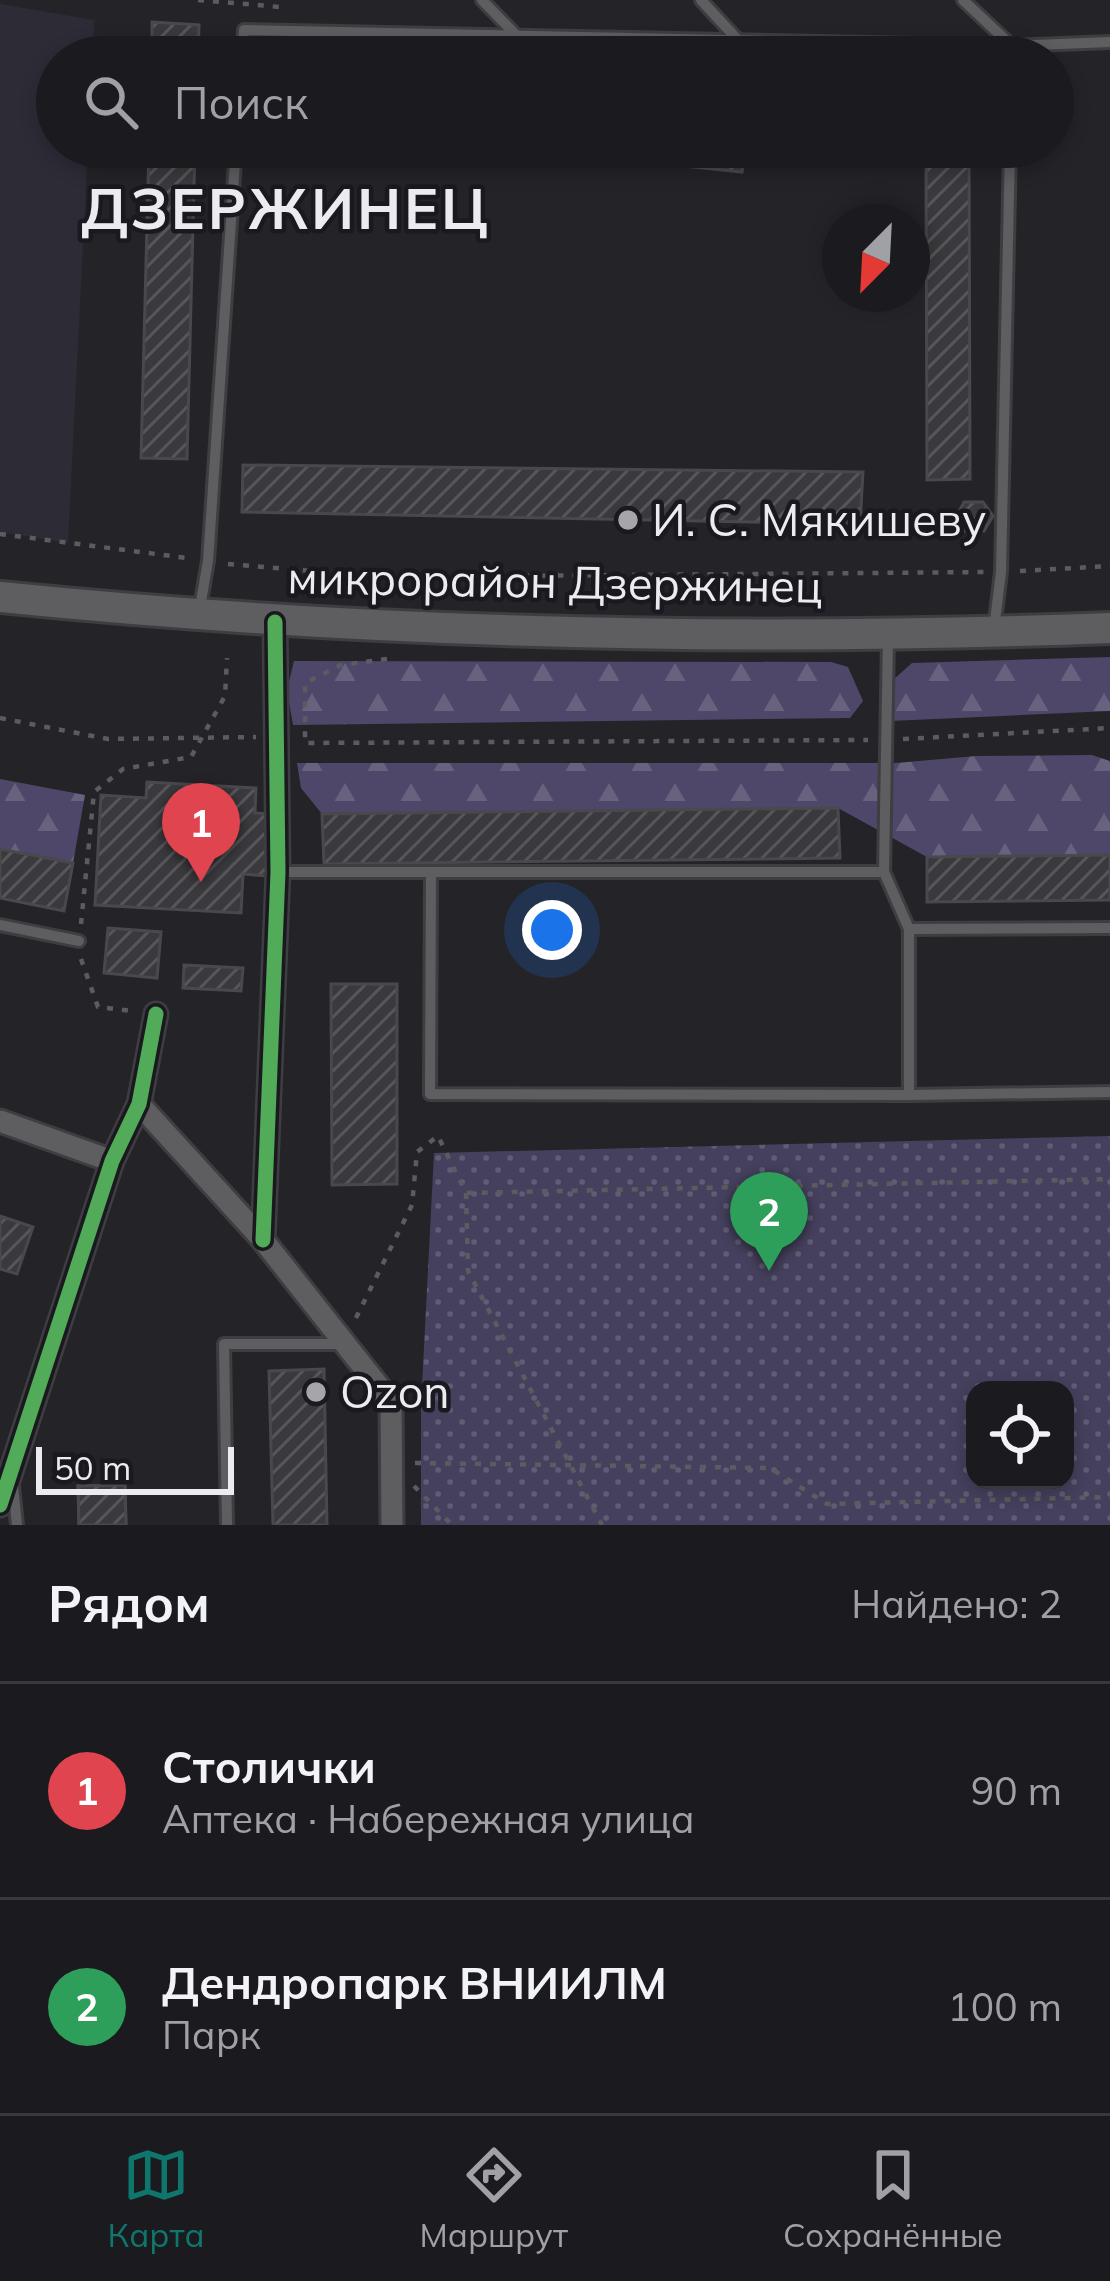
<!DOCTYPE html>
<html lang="ru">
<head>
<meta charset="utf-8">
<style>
  body { margin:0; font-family:Mulish,sans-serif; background:#28272b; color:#f1f3f6 }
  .controls { position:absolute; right:36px; bottom:36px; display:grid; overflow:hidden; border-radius:24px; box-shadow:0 6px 18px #0003 }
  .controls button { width:108px; height:108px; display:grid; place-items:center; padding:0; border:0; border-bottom:3px solid #39383c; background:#1b1a1e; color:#f1f3f6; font:60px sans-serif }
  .compass { position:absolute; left:822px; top:204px; width:108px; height:108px; border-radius:50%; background:#1b1a1e; box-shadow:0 6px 18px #0003; rotate:204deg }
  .scale { position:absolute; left:36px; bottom:30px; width:198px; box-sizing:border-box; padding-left:12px; border:6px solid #ececf0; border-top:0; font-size:33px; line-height:42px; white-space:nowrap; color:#ececf0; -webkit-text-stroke:9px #1a191f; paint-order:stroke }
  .you { position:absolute; left:552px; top:930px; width:42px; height:42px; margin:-30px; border:9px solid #fff; border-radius:50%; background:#1a73e8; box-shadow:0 0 0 18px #1a73e833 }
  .badge { display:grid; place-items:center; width:78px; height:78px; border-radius:50%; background:#0f766e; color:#fff; font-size:39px; font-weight:700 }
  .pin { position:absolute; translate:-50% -99px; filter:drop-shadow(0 3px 6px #0008) }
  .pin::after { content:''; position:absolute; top:63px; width:42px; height:36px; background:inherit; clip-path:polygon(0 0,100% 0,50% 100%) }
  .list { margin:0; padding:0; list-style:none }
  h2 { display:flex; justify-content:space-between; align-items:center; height:156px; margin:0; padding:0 48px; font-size:51px }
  h2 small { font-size:39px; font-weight:400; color:#a0a1a4 }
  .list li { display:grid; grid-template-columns:78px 1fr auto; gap:36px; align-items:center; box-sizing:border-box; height:216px; padding:0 48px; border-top:3px solid #39383c }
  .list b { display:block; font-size:45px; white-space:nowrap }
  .list p { margin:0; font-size:39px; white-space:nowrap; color:#a0a1a4 }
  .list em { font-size:39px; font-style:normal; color:#a0a1a4 }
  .icon { flex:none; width:66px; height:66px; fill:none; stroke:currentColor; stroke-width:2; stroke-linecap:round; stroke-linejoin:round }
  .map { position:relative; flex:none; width:1110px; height:1525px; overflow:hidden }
  .search { position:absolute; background:#1b1a1e; box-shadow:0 6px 18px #0003; left:36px; right:36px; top:36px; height:132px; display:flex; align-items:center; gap:30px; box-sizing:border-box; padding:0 42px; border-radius:66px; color:#a0a1a4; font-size:45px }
  .sheet { height:588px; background:#1b1a1e }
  nav { display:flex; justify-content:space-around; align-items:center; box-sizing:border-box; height:168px; border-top:3px solid #39383c; background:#1b1a1e; font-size:33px; color:#a0a1a4 }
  nav a { display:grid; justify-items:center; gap:6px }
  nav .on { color:#0f766e }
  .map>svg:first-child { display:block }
</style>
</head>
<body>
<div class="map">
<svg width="1110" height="1525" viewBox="0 0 1110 1525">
  <defs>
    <pattern id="forest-firs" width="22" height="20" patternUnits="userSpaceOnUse" patternTransform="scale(3)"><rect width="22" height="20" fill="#4e4769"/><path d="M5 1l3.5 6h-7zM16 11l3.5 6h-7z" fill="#68627f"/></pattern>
    <pattern id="park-dots" width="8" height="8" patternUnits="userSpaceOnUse" patternTransform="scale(3)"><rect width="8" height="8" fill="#45405d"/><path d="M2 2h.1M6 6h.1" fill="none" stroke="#605c75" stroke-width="1.8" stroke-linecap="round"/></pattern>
    <pattern id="building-hatch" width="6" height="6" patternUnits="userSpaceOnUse" patternTransform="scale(3)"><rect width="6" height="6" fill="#3a393d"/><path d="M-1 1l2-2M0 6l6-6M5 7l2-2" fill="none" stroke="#575659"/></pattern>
  </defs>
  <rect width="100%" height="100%" fill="#242328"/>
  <polygon fill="#2d2b36" points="0,4 94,20 93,57 57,57 57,147 88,147 68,543 0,532"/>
  <g fill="url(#forest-firs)">
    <polygon points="1110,657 1110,711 890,721 893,680 912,663"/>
    <polygon points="294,661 831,662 848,667 863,701 850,718 293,725 287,690"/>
    <polygon points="1092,755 1110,761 1110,855 927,857 838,808 322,814 301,788 297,763 896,763 976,756"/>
    <polygon points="0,779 85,795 73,863 0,849"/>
  </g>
  <path fill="url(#park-dots)" fill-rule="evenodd" d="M1110,1136v389h-689v-119l13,-253zM975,1390h90v90h-90z"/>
  <g fill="url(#building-hatch)" stroke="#49484c" stroke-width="3">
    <polygon points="152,22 199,25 198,57 152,57"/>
    <polygon points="149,147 195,147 187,459 141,458"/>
    <rect x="416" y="147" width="63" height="13"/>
    <polygon points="685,147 745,147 742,172 683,166"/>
    <polygon points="926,147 969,147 970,479 927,480"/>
    <polygon points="243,465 863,472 860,524 242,512"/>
    <polygon points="964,502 983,502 993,516 984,531 965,531 957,516"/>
    <polygon points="147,782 256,788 255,813 271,814 268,876 243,874 241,913 95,905 101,795 146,798"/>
    <polygon points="838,808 840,858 324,864 322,814"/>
    <polygon points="0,849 73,863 64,911 0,898"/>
    <polygon points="1110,855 1110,900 927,902 927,857"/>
    <polygon points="108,928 161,932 157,978 104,973"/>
    <polygon points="184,965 243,968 241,991 183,988"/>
    <polygon points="331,984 397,984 397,1184 332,1185"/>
    <polygon points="0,1216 33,1227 17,1274 0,1269"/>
    <polygon points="324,1369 327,1525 273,1525 269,1371"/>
    <polygon points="125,1485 126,1525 79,1525 78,1486"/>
    <polygon points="125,1485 126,1525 79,1525 78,1486"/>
  </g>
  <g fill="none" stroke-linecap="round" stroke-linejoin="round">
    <defs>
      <g id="lane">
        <polyline points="482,0 516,35"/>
        <polyline points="701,0 738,40"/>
        <polyline points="963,0 1012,46 1012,57"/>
        <polyline points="242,57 244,30 1012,46 1110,42"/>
        <polyline points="199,613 208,561 236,147"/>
        <polyline points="994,629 1001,572 1010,147"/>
        <polyline points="888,636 884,872 909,929 1110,928"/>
        <polyline points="278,872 884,872"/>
        <polyline points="431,872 430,1094 909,1095 909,929"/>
        <polyline points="0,925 79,941"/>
        <polyline points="909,1095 1110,1092"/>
        <polyline points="13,1486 17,1525"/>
        <polyline points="227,1525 224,1344 344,1344"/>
      </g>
      <g id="street">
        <polyline points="139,1104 263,1240 391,1402 392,1525"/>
        <polyline points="0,1121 112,1161"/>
        <polyline points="263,1240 278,872 275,622"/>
        <polyline points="0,1505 112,1161 139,1104 156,1014"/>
      </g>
      <path id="secondary" d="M0,597c368,37 740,45 1110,31"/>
    </defs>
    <use href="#lane" stroke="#3e3d41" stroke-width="16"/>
    <use href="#street" stroke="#3e3d41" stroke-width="27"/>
    <use href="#secondary" stroke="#3e3d41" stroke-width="36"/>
    <g stroke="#5c5b5f" stroke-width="4.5" stroke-dasharray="6 9" stroke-linecap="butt">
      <polyline points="198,0 280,7 282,0"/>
      <polyline points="0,534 187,558"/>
      <polyline points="228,564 385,577 984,572"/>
      <polyline points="1020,571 1110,566"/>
      <polyline points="387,659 341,665 305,683 305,743 868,740"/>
      <polyline points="0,718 108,739 256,737"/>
      <polyline points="903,739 1110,728"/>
      <polyline points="81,924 94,792 123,769 191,757 225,696 227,658"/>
      <polyline points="81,959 98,1007 132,1011"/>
      <polyline points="466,1193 468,1271 602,1525"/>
      <polyline points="356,1318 412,1205 417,1152 438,1136 466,1193 1110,1179"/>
      <polyline points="415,1463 770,1468 827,1504 1110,1497"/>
      <polyline points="414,1486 452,1525"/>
    </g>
    <use href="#lane" stroke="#5e5e60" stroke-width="10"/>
    <use href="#street" stroke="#5e5e60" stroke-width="21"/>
    <use href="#secondary" stroke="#5e5e60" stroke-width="30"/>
    <defs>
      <g id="cycleway">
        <polyline points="263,1240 278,872 275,622"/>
        <polyline points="0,1505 112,1161 139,1104 156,1014"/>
      </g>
    </defs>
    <use href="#cycleway" stroke="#1a191f" stroke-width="22"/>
    <use href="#cycleway" stroke="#51ab58" stroke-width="15"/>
  </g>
  <g fill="#a6a6aa" stroke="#1a191f" stroke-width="4.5">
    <circle cx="628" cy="520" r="12"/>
    <circle cx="316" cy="1392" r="12"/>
  </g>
  <g text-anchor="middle" stroke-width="9" stroke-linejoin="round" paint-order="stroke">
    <g font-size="45" fill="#ececf0" stroke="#1a191f" text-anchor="start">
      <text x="652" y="536">И. С. Мякишеву</text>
      <text x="340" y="1408">Ozon</text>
    </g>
    <g font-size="45" fill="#ececf0" stroke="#1a191f">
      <text transform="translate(555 582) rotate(1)" y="16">микрорайон Дзержинец</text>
    </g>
    <g font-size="57" font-weight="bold" letter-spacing="3" fill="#ececf0" stroke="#1a191f">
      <text x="286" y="229">ДЗЕРЖИНЕЦ</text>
    </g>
  </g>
</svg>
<div class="controls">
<button><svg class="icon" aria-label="locate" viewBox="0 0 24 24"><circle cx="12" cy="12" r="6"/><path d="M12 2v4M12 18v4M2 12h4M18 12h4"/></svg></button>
</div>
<svg class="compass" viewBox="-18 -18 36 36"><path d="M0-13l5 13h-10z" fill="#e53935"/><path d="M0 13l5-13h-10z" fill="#a0a1a4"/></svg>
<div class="scale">50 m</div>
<div class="you"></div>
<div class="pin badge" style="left:201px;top:882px;background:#e0444e">1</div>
<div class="pin badge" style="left:769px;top:1271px;background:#2e9e5b">2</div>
<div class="search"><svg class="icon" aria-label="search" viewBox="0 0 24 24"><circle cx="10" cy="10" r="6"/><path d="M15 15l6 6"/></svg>Поиск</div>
</div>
<section class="sheet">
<h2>Рядом<small>Найдено: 2</small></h2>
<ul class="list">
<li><span class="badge" style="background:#e0444e">1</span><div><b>Столички</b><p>Аптека · Набережная улица</p></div><em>90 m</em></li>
<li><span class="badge" style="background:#2e9e5b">2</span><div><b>Дендропарк ВНИИЛМ</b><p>Парк</p></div><em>100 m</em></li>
</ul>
</section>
<nav>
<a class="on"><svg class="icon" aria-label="map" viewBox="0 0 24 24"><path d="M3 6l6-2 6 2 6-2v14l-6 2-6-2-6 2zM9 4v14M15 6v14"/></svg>Карта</a>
<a><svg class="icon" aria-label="directions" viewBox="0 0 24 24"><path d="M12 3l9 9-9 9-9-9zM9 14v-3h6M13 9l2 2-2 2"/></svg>Маршрут</a>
<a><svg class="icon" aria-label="saved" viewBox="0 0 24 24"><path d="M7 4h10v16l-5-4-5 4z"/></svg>Сохранённые</a>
</nav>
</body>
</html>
